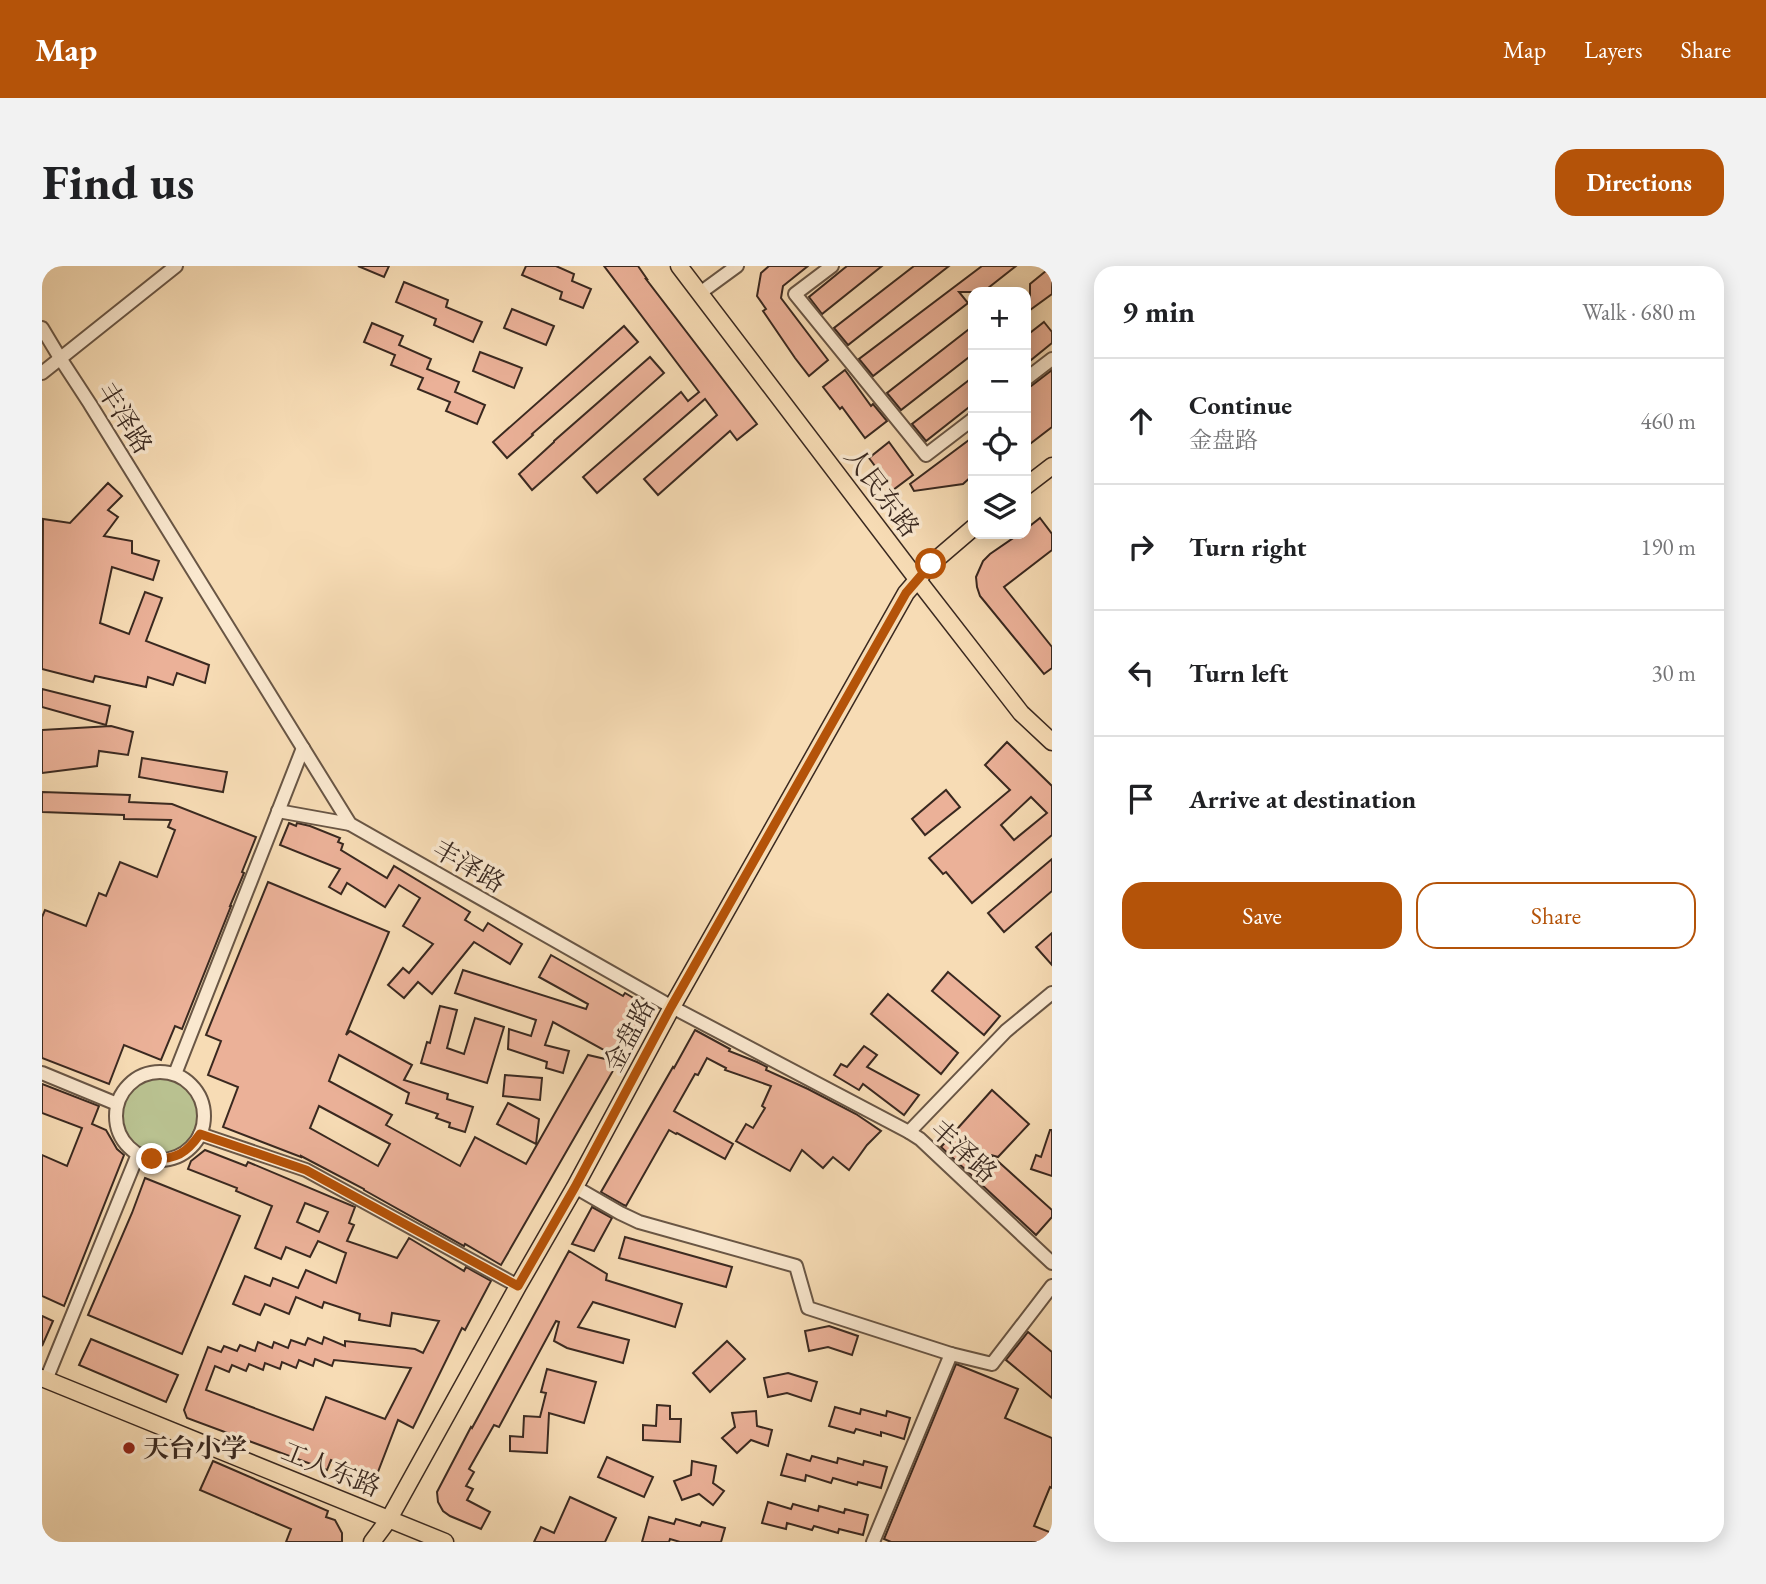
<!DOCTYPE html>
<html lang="en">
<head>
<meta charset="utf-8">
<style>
  body { margin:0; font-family:"EB Garamond","Noto Serif SC",serif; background:#f2f2f2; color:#202124 }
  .controls { position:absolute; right:21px; top:21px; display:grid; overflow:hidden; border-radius:14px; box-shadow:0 4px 18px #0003 }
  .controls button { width:63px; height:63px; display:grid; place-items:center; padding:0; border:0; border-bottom:2px solid #e0e0e0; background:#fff; color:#202124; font:35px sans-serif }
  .stop { position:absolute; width:21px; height:21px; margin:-16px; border:5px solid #b45309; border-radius:50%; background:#fff }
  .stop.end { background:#b45309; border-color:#fff; box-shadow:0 2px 7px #0008 }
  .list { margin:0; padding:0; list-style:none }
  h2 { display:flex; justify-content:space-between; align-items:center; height:91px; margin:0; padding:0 28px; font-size:30px }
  h2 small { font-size:23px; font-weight:400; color:#757577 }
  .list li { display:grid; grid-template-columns:46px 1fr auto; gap:21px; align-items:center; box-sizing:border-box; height:126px; padding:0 28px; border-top:2px solid #e0e0e0 }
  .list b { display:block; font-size:26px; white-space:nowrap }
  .list p { margin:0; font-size:23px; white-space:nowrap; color:#757577 }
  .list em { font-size:23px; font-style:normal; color:#757577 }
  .actions { display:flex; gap:14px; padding:21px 28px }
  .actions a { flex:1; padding:16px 0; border:2px solid #b45309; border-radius:21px; text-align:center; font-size:24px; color:#b45309 }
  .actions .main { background:#b45309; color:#fff }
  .icon { flex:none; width:38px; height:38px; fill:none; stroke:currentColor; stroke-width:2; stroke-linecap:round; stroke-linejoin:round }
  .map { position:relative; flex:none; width:1010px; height:1276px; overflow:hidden; border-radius:21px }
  header { display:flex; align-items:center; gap:42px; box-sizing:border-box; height:98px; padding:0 35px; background:#b45309; color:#fff }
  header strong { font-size:33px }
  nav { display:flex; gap:38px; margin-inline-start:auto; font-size:24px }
  .intro { display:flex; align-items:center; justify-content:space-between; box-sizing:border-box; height:168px; padding:0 42px }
  h1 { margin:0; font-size:49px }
  .button { padding:18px 32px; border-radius:21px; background:#b45309; color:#fff; font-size:24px; font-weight:700 }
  main { display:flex; gap:42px; padding:0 42px }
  aside { flex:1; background:#fff; border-radius:21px; box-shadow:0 4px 18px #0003 }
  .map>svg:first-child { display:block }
</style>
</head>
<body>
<header>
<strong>Map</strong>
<nav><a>Map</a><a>Layers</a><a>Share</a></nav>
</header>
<div class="intro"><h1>Find us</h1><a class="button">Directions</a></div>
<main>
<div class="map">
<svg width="1010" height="1276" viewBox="0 0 1010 1276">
  <rect width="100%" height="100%" fill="#f7dcb5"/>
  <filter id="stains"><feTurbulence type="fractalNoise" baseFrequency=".00286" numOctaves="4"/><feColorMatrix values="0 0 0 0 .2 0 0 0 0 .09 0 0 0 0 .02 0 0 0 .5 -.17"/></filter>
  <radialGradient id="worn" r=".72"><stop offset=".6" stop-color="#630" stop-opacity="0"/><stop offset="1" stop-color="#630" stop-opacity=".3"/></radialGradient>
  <circle fill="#b9c190" stroke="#7a7558" stroke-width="2" cx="118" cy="850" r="44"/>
  <g fill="#ebb198" stroke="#3a2920" stroke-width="2" fill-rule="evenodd">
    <polygon points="316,0 347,0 342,11"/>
    <polygon points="484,0 514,0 532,8 530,15 549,23 541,42 518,33 520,26 480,9"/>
    <polygon points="562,0 596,0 605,13 604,13 715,158 695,174 688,165 616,229 602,213 675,149 663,133 555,227 541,211 639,126 646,135 657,126"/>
    <polygon points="727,0 766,0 741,20 739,32 786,94 767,110 753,92 721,45 724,43 715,30 719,7"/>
    <polygon points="805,0 840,0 780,48 767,31"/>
    <polygon points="872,0 907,0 806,79 792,62"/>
    <polygon points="940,0 974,0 941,26 917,26 926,37 831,110 817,93"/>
    <polygon points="1010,0 1010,28 988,44 988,18"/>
    <polygon points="362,16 406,34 404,41 440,56 431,76 392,59 394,53 354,36"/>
    <polygon points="470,43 512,60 504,79 462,62"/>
    <polygon points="1002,56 1010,66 1010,77 989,94 984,88 984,70"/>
    <polygon points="330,57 361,70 357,79 389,93 385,103 417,116 413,126 443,139 435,158 404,145 408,136 376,123 381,112 349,99 353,89 322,76"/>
    <polygon points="582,60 596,76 490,168 491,169 465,192 451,176"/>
    <polygon points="931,60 931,88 859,144 845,127"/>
    <polygon points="438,86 480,102 472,122 431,105"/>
    <polygon points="608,91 622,107 490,224 477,208 512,176 512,175"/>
    <polygon points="803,104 829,140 831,138 845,155 823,172 800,141 798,143 781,121"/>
    <polygon points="1010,104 1010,161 984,181 984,122 989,120"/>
    <polygon points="931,111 931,138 884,175 870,158"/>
    <polygon points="931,171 931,209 921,218 872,225 868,218"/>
    <polygon points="847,176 871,209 851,224 827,192"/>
    <polygon points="66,217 80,230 66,244 76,251 62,270 90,275 90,287 117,295 111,314 70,301 58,357 87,368 103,326 120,332 104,375 167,399 163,417 135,407 131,419 106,411 104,421 53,410 51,416 0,403 1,253 28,257"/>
    <polygon points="998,252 1010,268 1010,284 962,321 1010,381 1010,402 1002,408 938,330 935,321 934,311 941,295 948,288 977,268 984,268 984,263"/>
    <polygon points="0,423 68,440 64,459 0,441"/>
    <polygon points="69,460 91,466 86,489 57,485 55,500 0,507 0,464"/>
    <path d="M965,476l45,44v49l-80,68 -26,-31 -3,2 -14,-16 81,-68 -25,-25zM989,531l16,16 -33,27 -13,-15z"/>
    <polygon points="100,492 185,506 181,526 97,511"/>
    <polygon points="904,524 918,541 883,569 870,553"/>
    <polygon points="0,526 88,529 87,536 130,538 214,571 200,606 202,607 188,640 189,640 140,763 133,760 119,794 82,779 67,818 0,792 0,651 3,644 44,660 57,627 64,630 78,596 115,611 133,564 126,561 129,554 82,553 82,549 0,546"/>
    <polygon points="247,557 254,560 255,557 268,560 298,572 296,576 301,578 299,584 345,612 352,600 428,646 423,654 441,665 446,657 480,678 468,698 432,676 390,728 376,716 362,732 346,719 361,702 367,707 391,678 361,660 378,632 357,619 343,641 305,617 299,628 287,621 298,603 238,579"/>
    <polygon points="1010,593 1010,625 962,666 946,647"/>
    <path d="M226,616l121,50 -43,103 4,-4 62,34 -8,15 44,14 -1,5 26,8 -8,25 -16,-5 1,-4 -14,-5 2,-4 -32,-11 3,-10 -70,-38 -10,26 63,34 -6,10 74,41 15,-29 51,27 62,-109 30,7 -117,203 -36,-21 -1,2 -100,-56v-1l-63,-33v1l-78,-30 15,-40 -30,-12 13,-34 -15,-6zM277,840l71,38 -12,22 -68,-38z"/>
    <polygon points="1010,667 1010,699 994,681"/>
    <polygon points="509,689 581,730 583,727 600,737 604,743 602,752 578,793 511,756 503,779 527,785 521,807 504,802 505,796 466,783 467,763 489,770 494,754 413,727 421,704 544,743 546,738 497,711"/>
    <polygon points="906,706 958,750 942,769 890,725"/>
    <polygon points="846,728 916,787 899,808 829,748"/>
    <polygon points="398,740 415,744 405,782 422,788 433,752 462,761 445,817 379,797 385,776 388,777"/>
    <polygon points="653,764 688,783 687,785 715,796 725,801 724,804 766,823 814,848 839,865 825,879 807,904 791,891 781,902 760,884 748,905 694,875 704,858 711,862 723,842 720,840 729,820 683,804 684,802 665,792 656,809 653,808 632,845 691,878 683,893 635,867 634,868 627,864 584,940 582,939 559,926 631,801 632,802"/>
    <polygon points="822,780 835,789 825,801 877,829 862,849 821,818 817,824 792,809 799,798 805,801"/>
    <polygon points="463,809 500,812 498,834 461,830"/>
    <polygon points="0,818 57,840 50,858 64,864 75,883 82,889 22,1040 0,1030 0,889 25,900 40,862 0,847"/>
    <polygon points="950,824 987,858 956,891 949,889 1010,944 1010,951 994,969 899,881"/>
    <polygon points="466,837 497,853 494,878 455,858"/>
    <polygon points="1008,864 1010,864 1010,910 989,903 994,889 999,891"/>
    <path d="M163,884l41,16 2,-4 107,45 -6,16 5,2 -7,16 50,17 12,-20 55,33 2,-4 25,14 -26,49 -3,-2 -49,100 -15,-8 -22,57 -45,-17 -4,10 -140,-52 -3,-8 24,-63 13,5 3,-6 13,5 3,-6 15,6 3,-9 14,6 2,-6 14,6 3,-8 14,5 3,-7 14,6 2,-7 21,9v-5l70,8 8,4 16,-32 -47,-8 -2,13 -31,-6 1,-6 -36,-12 -2,6 -26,-11 -7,17 -24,-10 -5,11 -27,-11 12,-28 25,10 3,-8 25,10 8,-18 30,13 10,-30 -28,-12 -8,16 -24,-10 -5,12 -26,-11 17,-42 -36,-15 1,-3 -49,-19 3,-8zM263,937l23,9 -9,20 -22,-10zM273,1093l17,7 2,-6 77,8 -26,51 -59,-22 -13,33 -107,-40 9,-24 14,6 3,-7 14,6 3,-7 14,6 2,-7 15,6 2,-7 14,6 3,-8 14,6z"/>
    <polygon points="103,912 198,950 140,1088 46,1049 90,947"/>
    <polygon points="550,941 570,952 552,985 530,978"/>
    <polygon points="583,971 690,1001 684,1021 577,992"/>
    <polygon points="527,985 565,1008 564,1014 640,1038 633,1061 551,1036 536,1061 587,1074 581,1097 525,1082 512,1075 517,1056 514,1055 457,1161 452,1159 427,1203 432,1206 424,1220 431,1223 425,1234 448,1246 439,1263 408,1250 401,1245 396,1236 395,1226 429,1161 430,1162"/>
    <polygon points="0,1050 11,1055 0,1080"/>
    <polygon points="787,1060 816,1070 810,1089 786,1081 767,1085 763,1065"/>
    <polygon points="986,1066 1010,1086 1010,1132 964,1094"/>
    <polygon points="49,1073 136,1109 124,1136 37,1099"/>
    <polygon points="685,1075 703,1093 668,1126 651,1107"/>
    <polygon points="914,1098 976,1123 963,1152 1010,1172 1010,1222 1008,1221 992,1260 1010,1267 1010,1276 849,1276 842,1273"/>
    <polygon points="505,1103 554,1116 542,1157 507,1147 505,1187 468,1185 468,1170 481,1171 482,1150 498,1151 504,1127 499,1126"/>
    <polygon points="746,1107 775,1116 769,1135 745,1127 726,1131 722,1112"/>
    <polygon points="615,1139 628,1140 628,1153 639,1153 638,1176 601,1174 601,1159 614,1160"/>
    <polygon points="793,1141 818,1148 819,1143 844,1150 845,1145 868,1152 862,1173 839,1166 839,1170 814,1163 812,1167 787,1160"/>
    <polygon points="714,1145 715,1160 730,1164 726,1180 709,1174 695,1187 680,1172 693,1161 690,1147"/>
    <polygon points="745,1188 768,1195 770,1190 795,1197 796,1192 821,1199 822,1195 845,1201 839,1222 816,1216 815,1219 791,1212 789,1217 764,1209 763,1215 739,1209"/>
    <polygon points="565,1191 611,1211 602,1231 556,1211"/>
    <polygon points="171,1195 286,1245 284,1251 293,1254 300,1267 300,1276 244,1276 249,1263 158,1224"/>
    <polygon points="650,1195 674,1200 671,1217 682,1225 671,1239 657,1228 640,1234 632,1215 649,1209"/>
    <polygon points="528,1231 574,1252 563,1276 492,1276 499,1261 512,1267"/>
    <polygon points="726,1236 749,1243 751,1238 776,1245 777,1240 802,1247 803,1243 826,1249 821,1269 797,1263 796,1267 772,1260 770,1264 745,1257 744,1263 720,1257"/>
    <polygon points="607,1251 632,1258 634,1253 658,1260 660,1256 683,1262 679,1276 638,1276 628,1273 627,1276 600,1276"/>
  </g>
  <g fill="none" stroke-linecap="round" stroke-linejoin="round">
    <defs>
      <g id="minor">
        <polyline points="790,0 753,28 884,189 931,153"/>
        <polyline points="658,27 695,0"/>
        <polyline points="0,62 18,92 48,138 308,558 630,741 867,866 878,873 1010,997"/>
        <polyline points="0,107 134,0"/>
        <polyline points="984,113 1010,93"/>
        <polyline points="236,545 308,558"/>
        <circle cx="118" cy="850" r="44"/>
        <polyline points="0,807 75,838"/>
        <polyline points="133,808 261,482"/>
        <polyline points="867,866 964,765 1010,727"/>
        <polyline points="158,868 264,904 476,1020"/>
        <polyline points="533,921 578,947 597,956 754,1000 766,1042 909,1088"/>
        <polyline points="4,1114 96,888"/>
        <polyline points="831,1276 909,1088 950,1098 1010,1020"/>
      </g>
      <g id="major">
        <polyline points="637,0 875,313 979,447 1010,476"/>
        <polyline points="984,220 1010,200"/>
        <polyline points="0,1112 403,1276"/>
        <polyline points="330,1276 347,1253 476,1020 533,921 630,741 864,327 889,298 931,262"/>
      </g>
    </defs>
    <use href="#minor" stroke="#695645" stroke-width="16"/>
    <use href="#major" stroke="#3a2920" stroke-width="19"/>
    <use href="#minor" stroke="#fae8cf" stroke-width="12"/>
    <use href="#major" stroke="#f7dcb5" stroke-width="16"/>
  </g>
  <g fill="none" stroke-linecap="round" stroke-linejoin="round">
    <path stroke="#b45309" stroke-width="9" d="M110,893c24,0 34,-5 48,-25l106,36 212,116 57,-99 96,-180 235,-414 25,-29"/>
  </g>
  <circle fill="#8f2418" stroke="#fae8cf" stroke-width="2.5" cx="87" cy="1182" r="7"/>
  <g text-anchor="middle" stroke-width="7" stroke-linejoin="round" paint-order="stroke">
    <g font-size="26" fill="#3a2920" stroke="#fae8cf">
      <text transform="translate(83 152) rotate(58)" y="9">丰泽路</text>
      <text transform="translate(840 226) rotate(53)" y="9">人民东路</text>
      <text transform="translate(427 600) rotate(30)" y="9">丰泽路</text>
      <text transform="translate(587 769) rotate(-62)" y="9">金盘路</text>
      <text transform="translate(922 885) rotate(42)" y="9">丰泽路</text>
      <text transform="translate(289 1203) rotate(22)" y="9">工人东路</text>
    </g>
    <g font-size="26" font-weight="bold" fill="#3a2920" stroke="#fae8cf" text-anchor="start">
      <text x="101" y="1191">天台小学</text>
    </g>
  </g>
  <rect width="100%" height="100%" filter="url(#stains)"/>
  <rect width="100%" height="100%" fill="url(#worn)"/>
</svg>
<div class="controls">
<button>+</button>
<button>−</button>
<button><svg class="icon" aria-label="locate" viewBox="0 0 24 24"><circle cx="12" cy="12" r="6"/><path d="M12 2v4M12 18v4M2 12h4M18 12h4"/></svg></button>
<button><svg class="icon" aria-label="layers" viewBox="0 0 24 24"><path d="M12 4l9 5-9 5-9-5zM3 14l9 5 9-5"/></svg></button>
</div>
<div class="stop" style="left:889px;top:298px"></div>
<div class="stop end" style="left:110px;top:893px"></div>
</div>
<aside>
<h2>9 min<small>Walk · 680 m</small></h2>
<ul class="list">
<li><svg class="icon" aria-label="ahead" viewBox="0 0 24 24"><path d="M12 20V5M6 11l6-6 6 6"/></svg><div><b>Continue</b><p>金盘路</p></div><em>460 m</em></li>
<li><svg class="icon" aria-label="right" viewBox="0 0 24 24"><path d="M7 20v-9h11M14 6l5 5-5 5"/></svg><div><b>Turn right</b></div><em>190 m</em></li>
<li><svg class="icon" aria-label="left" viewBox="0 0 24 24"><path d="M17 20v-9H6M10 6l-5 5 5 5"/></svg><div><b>Turn left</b></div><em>30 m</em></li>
<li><svg class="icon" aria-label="arrive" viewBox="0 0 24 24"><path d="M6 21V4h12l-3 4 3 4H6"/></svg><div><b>Arrive at destination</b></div></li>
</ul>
<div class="actions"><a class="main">Save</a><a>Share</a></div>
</aside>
</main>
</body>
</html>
